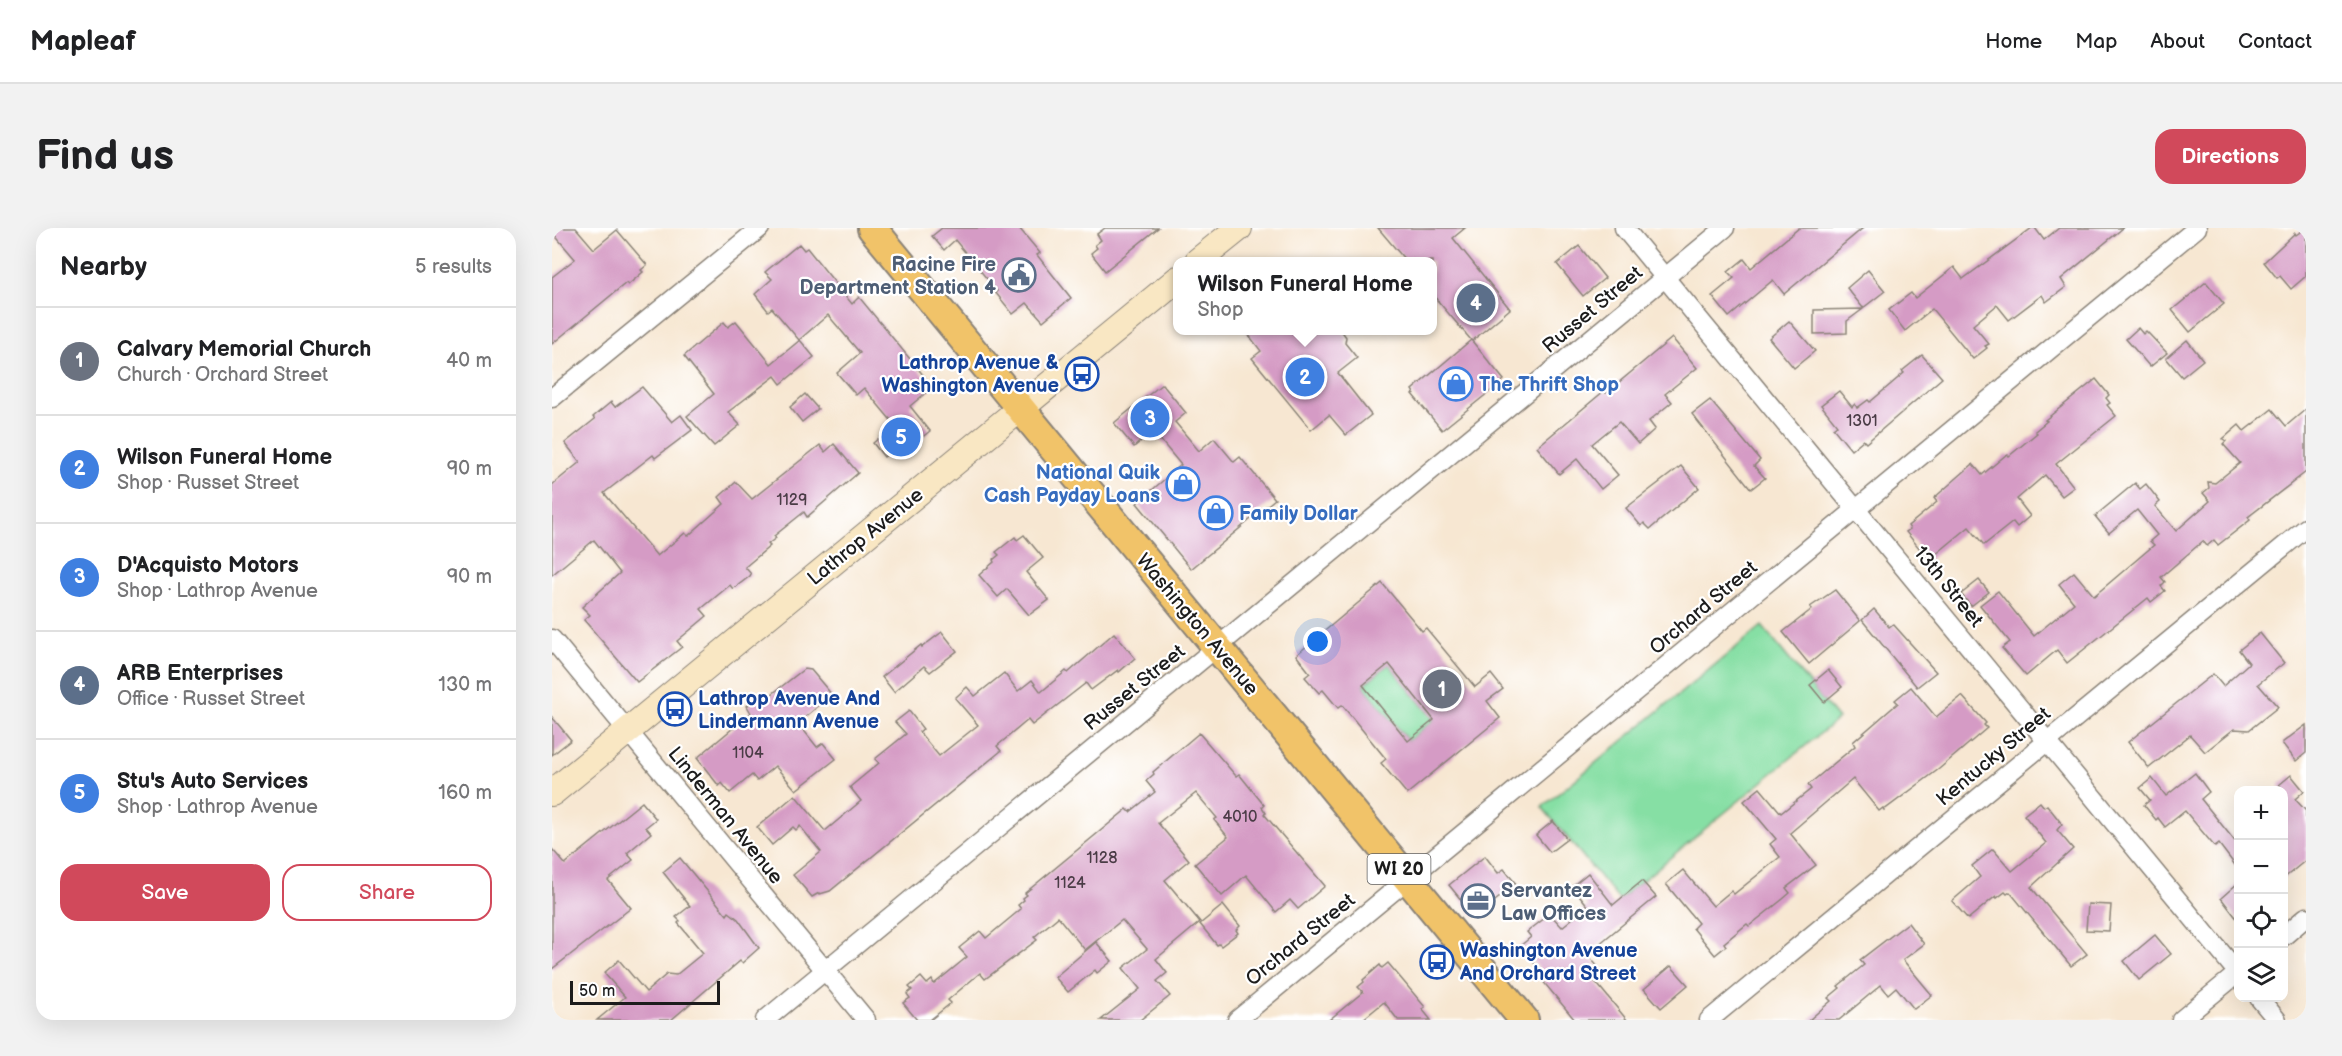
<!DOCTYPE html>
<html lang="en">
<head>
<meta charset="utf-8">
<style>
  body { margin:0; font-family:"Balsamiq Sans",sans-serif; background:#f2f2f2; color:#202124 }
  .controls { position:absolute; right:18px; bottom:18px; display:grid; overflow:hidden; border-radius:12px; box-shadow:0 6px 24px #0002 }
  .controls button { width:54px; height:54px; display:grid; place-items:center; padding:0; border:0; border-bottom:2px solid #e0e0e0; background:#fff; color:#202124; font:30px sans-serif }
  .scale { position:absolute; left:18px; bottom:15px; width:150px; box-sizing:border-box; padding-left:6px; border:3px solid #1c1c1c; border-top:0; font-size:16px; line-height:21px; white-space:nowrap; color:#1c1c1c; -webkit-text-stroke:4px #fff; paint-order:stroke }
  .you { position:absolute; left:766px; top:414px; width:21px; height:21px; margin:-15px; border:4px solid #fff; border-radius:50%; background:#1a73e8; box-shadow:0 0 0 9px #1a73e833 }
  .badge { display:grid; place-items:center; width:39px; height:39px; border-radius:50%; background:#d1495b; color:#fff; font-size:20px; font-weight:700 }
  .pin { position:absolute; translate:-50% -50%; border:3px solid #fff; box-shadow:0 2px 6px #0006 }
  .popup { position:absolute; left:621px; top:29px; width:264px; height:78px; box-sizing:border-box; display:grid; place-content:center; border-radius:12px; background:#fff; filter:drop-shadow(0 2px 4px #0005); font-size:20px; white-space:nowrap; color:#757577 }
  .popup b { font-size:22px; color:#202124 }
  .popup::after { content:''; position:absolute; left:50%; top:100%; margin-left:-12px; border:12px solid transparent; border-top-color:#fff }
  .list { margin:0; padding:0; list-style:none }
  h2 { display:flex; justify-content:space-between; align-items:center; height:78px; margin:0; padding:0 24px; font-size:26px }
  h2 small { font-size:20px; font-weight:400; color:#757577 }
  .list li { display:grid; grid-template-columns:39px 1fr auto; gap:18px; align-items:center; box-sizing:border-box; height:108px; padding:0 24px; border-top:2px solid #e0e0e0 }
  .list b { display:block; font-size:22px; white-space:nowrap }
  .list p { margin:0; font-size:20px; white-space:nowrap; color:#757577 }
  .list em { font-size:20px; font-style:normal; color:#757577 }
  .actions { display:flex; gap:12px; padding:18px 24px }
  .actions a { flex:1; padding:14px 0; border:2px solid #d1495b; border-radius:18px; text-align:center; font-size:21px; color:#d1495b }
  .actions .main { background:#d1495b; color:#fff }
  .icon { flex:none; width:33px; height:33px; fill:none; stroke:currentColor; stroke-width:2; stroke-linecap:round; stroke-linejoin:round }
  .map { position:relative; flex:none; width:1754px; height:792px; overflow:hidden; border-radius:18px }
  header { display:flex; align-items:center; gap:36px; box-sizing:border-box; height:84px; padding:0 30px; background:#fff; border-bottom:2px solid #e0e0e0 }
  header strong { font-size:28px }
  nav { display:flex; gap:33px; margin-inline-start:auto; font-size:21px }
  .intro { display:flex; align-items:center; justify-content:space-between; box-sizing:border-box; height:144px; padding:0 36px }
  h1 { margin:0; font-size:42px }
  .button { padding:15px 27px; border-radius:18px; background:#d1495b; color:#fff; font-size:21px; font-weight:700 }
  main { display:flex; gap:36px; padding:0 36px }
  aside { flex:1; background:#fff; border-radius:18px; box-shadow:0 6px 24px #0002 }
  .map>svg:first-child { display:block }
</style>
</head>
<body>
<header>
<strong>Mapleaf</strong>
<nav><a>Home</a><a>Map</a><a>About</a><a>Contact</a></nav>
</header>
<div class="intro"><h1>Find us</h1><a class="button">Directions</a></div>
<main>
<aside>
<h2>Nearby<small>5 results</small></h2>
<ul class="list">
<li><span class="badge" style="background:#6b7280">1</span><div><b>Calvary Memorial Church</b><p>Church · Orchard Street</p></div><em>40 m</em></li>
<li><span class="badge" style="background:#3f7fe0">2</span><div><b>Wilson Funeral Home</b><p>Shop · Russet Street</p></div><em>90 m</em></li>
<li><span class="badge" style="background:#3f7fe0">3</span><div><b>D'Acquisto Motors</b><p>Shop · Lathrop Avenue</p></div><em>90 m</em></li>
<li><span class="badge" style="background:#5c6f8a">4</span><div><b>ARB Enterprises</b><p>Office · Russet Street</p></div><em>130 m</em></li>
<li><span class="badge" style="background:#3f7fe0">5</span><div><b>Stu's Auto Services</b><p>Shop · Lathrop Avenue</p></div><em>160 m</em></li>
</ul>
<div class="actions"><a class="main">Save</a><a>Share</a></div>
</aside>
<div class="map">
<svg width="1754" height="792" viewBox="0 0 1754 792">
  <rect width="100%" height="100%" fill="#fff"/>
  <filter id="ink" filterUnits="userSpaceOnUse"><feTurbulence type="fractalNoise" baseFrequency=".0167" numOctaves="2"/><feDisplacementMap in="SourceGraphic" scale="12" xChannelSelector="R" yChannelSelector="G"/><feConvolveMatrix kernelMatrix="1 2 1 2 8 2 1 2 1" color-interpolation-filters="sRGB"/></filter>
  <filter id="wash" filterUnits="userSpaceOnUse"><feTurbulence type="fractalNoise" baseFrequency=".008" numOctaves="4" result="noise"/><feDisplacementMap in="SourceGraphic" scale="24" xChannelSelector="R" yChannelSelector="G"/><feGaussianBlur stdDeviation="1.35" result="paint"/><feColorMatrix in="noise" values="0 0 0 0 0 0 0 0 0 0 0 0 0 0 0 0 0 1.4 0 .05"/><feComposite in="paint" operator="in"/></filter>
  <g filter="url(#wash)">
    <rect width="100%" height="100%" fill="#f7e7d2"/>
    <g fill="#86dfa4" stroke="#517e60" stroke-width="1.5">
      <polygon points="1210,398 1286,491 1067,672 990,579"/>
      <polygon points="837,436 882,492 856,513 811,457"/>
    </g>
    <g id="blocks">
      <g fill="#d59bc5" fill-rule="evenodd">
        <polygon points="0,0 24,0 42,21 65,2 95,37 89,42 91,44 76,57 74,55 0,116 0,49 23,31 0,4"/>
        <polygon points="390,0 467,0 488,25 485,27 519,70 491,93 475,75 461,86 443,64 445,63 403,12 392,22 380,8"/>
        <polygon points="553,0 606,0 553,43 539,25 545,20 543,17 549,12 545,6"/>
        <polygon points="826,0 913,0 901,10 958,81 920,113 952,152 890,202 860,166 862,165 860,162 919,112 880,66 880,33 854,33"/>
        <polygon points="1247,0 1311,0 1232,66 1221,52 1177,89 1160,68 1182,50 1176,44 1192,31 1199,40"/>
        <polygon points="1480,0 1483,0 1492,12 1507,0 1571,0 1509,51 1514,59 1494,74 1490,67 1457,92 1445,77 1421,97 1437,116 1433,118 1435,120 1421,131 1380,81 1353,103 1337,82 1359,65 1363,70 1402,39 1411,51"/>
        <polygon points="1754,0 1754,48 1739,61 1728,48 1725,50 1712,34 1743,5 1744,7"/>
        <polygon points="247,16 252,22 255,20 300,76 307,69 381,159 358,178 378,203 344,230 339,223 332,229 321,215 343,197 312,160 304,167 285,145 308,125 276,87 247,112 220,80 216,83 203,66 220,51 213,44"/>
        <polygon points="1027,18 1053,50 1031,68 1005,36"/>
        <polygon points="1316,42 1333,63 1311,80 1295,60"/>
        <polygon points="1654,54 1672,76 1638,104 1620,82"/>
        <polygon points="1311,81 1295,93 1295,105 1262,106 1262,82"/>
        <polygon points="184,93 219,136 248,112 262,129 229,156 223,148 176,184 188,197 162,218 135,188 162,166 132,128 172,94 176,99"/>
        <polygon points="1237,93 1263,123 1242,140 1217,110"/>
        <polygon points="1586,100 1591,106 1594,103 1597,106 1615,125 1598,139 1574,111"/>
        <polygon points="693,102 789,102 794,109 793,115 805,130 786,145 819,187 794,207 777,187 759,202 700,130 709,123"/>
        <polygon points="1120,110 1145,140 1113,166 1120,174 1097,193 1103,201 1086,216 1067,194 1040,216 1066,247 1049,261 1025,231 1007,246 985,219 1052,163 1054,165"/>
        <polygon points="1635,112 1651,132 1630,149 1614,130"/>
        <polygon points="1370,127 1390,150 1314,215 1311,212 1299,222 1281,200 1285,197 1269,177 1287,163 1300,179 1303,176 1305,180 1316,172 1318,174 1352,145 1350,143"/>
        <polygon points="1544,151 1557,167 1554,170 1558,175 1555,177 1564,188 1504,236 1522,259 1510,268 1493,247 1465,271 1478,288 1465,299 1461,294 1432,317 1417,299 1377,332 1354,304 1358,301 1356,298 1385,274 1382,270 1421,236 1430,247 1455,226 1457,228 1485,205 1483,203 1495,193 1493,192"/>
        <polygon points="610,156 634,185 623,194 647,223 662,210 682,234 688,229 723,271 639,341 585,275 629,237 601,203 582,219 562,195"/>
        <polygon points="90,159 120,194 129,187 140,202 103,230 101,227 52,265 105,328 133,305 136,308 172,276 167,269 184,254 200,271 268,217 273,224 282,216 306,245 255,289 252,284 222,308 224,310 216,316 218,318 193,339 199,346 198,348 181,361 178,357 149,381 155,388 125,413 130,419 85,454 32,392 38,387 30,379 68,345 42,312 0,347 0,257 28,234 13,215 43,191 41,189 59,174 63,179"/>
        <polygon points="253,166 266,181 250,194 238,179"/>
        <polygon points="1158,172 1208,232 1202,238 1213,250 1199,261 1140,186"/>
        <polygon points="1720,181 1734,198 1754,181 1754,244 1696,289 1698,292 1666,317 1662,312 1655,318 1651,313 1609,349 1613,354 1609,358 1613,363 1599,374 1596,370 1515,435 1505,422 1474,448 1450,420 1458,414 1428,377 1446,363 1482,408 1522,375 1507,356 1522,344 1542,368 1602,317 1598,313 1605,307 1585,282 1557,305 1543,288 1583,255 1588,261 1594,256 1608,274 1603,278 1624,303 1658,273 1651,265 1657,260 1656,254 1663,255 1688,235 1671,216 1674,213 1671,211 1687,197 1692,203"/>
        <polygon points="1129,238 1147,260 1098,301 1092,295 1089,298 1074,280"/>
        <polygon points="472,307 491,330 474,344 497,372 477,387 455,361 446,369 427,347 442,334 441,332 447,327 444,324 463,309 465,312"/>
        <polygon points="1427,352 1437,364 1419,378 1409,366"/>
        <path d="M830,355l40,48 4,-3 49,59 16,-13 12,15 -16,12 13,17 -93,76 -26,-31 5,-4 -44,-54 -4,3 -15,-18 -4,3 -14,-16 5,-4 -14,-18zM837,436l45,56 -26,21 -45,-56z"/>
        <polygon points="1283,362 1308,393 1257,436 1231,404 1260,381 1258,379"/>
        <polygon points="1322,381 1337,399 1341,396 1384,444 1365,459 1310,392"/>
        <polygon points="390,404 405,423 378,444 372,438 342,464 330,449 369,417 370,419"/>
        <polygon points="562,405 583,430 567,444 566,442 539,462 534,455 480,497 476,492 445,518 449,523 278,663 268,666 267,665 260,669 241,647 269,624 248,598 244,602 241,599 220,617 205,599 243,567 273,603 309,573 298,559 327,535 323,531 354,506 343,494 357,483 371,501 367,504 387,528 426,497 403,470 415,459 423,468 452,445 466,463 480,452 489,464 514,443 516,445"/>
        <polygon points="1708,405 1732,435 1706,456 1726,479 1697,502 1682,501 1653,524 1638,507 1597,540 1576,514 1661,446 1671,458 1697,435 1687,422"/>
        <polygon points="252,441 259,442 280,467 246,495 265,519 271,515 284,531 244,562 223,538 205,553 200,547 178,565 170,555 167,558 145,530 199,485 195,478 206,468 211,473"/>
        <polygon points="1276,442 1290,459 1272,474 1258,457"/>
        <polygon points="1359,459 1384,489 1410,468 1434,495 1432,497 1435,500 1387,541 1332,582 1331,580 1327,583 1301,551 1238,605 1264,637 1234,660 1238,665 1231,671 1197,698 1195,696 1172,715 1174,718 1163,727 1141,700 1146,695 1114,656 1131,642 1161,678 1179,663 1182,666 1228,629 1218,616 1224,611 1192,573 1208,560 1229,585 1259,561 1256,557 1303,518 1301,514 1346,475 1343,472"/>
        <polygon points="0,489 19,512 0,527"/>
        <polygon points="1754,497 1754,525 1744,533 1730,515"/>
        <polygon points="647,505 684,548 687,546 712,577 710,579 714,585 712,586 773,658 746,681 738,672 724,684 694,647 670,668 643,636 676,609 662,592 665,590 644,565 606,595 637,632 613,652 648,694 604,731 615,745 605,753 618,768 588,792 549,792 588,761 571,740 595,721 570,692 533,722 506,689 482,709 485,712 433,751 428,745 396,772 399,775 378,792 365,792 351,775 358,770 355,766 360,762 357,759 369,749 375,756 380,752 382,756 415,729 407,720 428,703 434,710 469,681 466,677 472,672 471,670 475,667 473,665 575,581 578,584 603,564 594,553 602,546 601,544"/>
        <polygon points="1643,545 1657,564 1649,571 1686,617 1686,641 1667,616 1663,619 1633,583 1613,599 1606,590 1604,592 1592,577 1598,572 1588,560 1600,550 1614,568"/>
        <polygon points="1739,547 1752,563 1743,571 1754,583 1754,632 1731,651 1731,562 1727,557"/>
        <polygon points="90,574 104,591 94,599 99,605 75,625 81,632 56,652 79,680 0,741 0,621 13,636"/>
        <polygon points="1488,574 1492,579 1495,577 1510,596 1505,602 1521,621 1479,659 1535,726 1519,738 1458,664 1455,666 1453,664 1445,670 1444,668 1416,691 1400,673 1428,649 1420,638 1441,621 1460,643 1494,615 1472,587"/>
        <polygon points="1001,593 1015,611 998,624 984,607"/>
        <polygon points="933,628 946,645 952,641 964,656 923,689 897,657"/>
        <polygon points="128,630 175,687 177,684 186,691 207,720 190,735 188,733 119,792 45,792 73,769 52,745 67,732 94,764 115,746 124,747 151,725 126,695 128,693 124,689 138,678 111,644"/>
        <polygon points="1036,645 1061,677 1090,653 1104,669 1035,726 1046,739 1037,746 1075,792 1023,792 989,751 993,748 968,718 979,709 975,704 998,686 1010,699 1036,678 1020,658"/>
        <polygon points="1686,655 1686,692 1669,670"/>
        <polygon points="1536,676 1559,677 1557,703 1534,702"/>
        <polygon points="671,677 688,698 684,702 686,705 669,718 667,716 665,717 648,696"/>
        <polygon points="1356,695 1372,716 1351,732 1380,767 1362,781 1344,759 1336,766 1329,757 1287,792 1257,792 1279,773 1276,770 1288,760 1286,758 1312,737 1308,732"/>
        <polygon points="1603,707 1619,726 1587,752 1572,733"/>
        <polygon points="544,714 560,733 545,745 543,742 516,764 503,749"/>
        <polygon points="836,735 873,779 870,781 879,792 846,792 832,774 810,792 777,792 811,764 806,759 812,754 811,752 828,737 830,740"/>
        <polygon points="1119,738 1136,757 1109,780 1092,761"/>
      </g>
    </g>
  </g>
  <g filter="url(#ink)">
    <use href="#blocks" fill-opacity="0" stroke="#8a8277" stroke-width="1.5"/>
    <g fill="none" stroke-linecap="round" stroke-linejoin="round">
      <defs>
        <g id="street">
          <polyline points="1072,0 1686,745 1629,792"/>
          <polyline points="0,170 208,0"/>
          <polyline points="0,411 314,792"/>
          <polyline points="1732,708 1754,689"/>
          <polyline points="1707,770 1725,792"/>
          <polyline points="213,792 1173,0"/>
          <polyline points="685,792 1645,0"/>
          <polyline points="1157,792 1754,300"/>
        </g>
        <g id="secondary">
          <polyline points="646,33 687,0"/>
          <polyline points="0,565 626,51"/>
        </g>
        <polyline id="primary" points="320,0 972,792"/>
      </defs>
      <use href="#street" stroke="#8a8277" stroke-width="21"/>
      <use href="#secondary" stroke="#8a8277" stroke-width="28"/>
      <use href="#primary" stroke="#8a8277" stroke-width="32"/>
      <use href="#street" stroke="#fff" stroke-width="18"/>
      <use href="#secondary" stroke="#f9e7c3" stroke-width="26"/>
      <use href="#primary" stroke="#f1c369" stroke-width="28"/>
    </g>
  </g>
  <defs>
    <symbol id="civic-ring" viewBox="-11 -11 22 22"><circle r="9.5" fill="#fff" stroke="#5c6f8a" stroke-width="1.5"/><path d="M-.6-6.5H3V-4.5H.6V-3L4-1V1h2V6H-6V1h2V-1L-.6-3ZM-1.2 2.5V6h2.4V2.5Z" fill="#5c6f8a"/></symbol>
    <symbol id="bus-ring" viewBox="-11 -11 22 22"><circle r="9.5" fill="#fff" stroke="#1a4fb4" stroke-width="1.5"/><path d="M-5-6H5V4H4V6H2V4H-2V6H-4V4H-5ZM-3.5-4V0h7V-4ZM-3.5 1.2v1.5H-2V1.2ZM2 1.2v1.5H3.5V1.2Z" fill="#1a4fb4"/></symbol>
    <symbol id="shop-ring" viewBox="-11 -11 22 22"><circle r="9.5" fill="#fff" stroke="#3f7fe0" stroke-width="1.5"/><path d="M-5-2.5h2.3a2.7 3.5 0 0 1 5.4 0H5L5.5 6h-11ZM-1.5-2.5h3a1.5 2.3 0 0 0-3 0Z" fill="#3f7fe0"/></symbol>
    <symbol id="office-ring" viewBox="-11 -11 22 22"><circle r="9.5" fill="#fff" stroke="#5c6f8a" stroke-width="1.5"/><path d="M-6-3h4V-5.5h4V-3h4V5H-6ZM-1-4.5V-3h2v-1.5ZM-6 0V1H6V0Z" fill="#5c6f8a"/></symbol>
  </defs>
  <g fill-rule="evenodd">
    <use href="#civic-ring" x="448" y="28" width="38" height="38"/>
    <use href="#bus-ring" x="511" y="127" width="38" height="38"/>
    <use href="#shop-ring" x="885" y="137" width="38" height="38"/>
    <use href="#shop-ring" x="612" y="237" width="38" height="38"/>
    <use href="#shop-ring" x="645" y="266" width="38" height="38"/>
    <use href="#bus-ring" x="104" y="462" width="38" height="38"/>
    <use href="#office-ring" x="907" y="654" width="38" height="38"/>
    <use href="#bus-ring" x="866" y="715" width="38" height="38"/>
  </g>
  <g text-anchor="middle" stroke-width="4.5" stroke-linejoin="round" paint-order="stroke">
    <g font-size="16" fill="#4a3c46">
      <text x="1310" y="198">1301</text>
      <text x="240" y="277">1129</text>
      <text x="196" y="530">1104</text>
      <text x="688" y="594">4010</text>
      <text x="550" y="635">1128</text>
      <text x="518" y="660">1124</text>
    </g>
    <rect fill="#fff" stroke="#606060" stroke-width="1.5" x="815.5" y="626" width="63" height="30" rx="4.5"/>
    <g font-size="18" font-weight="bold" fill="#1c1c1c">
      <text x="847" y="647">WI 20</text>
    </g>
    <g font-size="20" font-weight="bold" fill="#4e5e75" stroke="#fff" text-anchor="end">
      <text x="444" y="43">Racine Fire<tspan x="444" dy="23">Department Station 4</tspan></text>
      <text x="949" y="669" text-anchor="start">Servantez<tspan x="949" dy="23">Law Offices</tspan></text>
    </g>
    <g font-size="20" fill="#1c1c1c" stroke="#fff">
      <text transform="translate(1040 81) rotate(-40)" y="7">Russet Street</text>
      <text transform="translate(313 308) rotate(-39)" y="7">Lathrop Avenue</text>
      <text transform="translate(1397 358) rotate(51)" y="7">13th Street</text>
      <text transform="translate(1151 379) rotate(-40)" y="7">Orchard Street</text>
      <text transform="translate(646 396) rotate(50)" y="7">Washington Avenue</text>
      <text transform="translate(582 459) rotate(-39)" y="7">Russet Street</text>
      <text transform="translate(1441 528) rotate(-40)" y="7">Kentucky Street</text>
      <text transform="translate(174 587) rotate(51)" y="7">Linderman Avenue</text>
      <text transform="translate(748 711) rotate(-39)" y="7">Orchard Street</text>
    </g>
    <g font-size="20" font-weight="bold" fill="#164399" stroke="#fff" text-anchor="start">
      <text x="507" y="141" text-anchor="end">Lathrop Avenue &amp;<tspan x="507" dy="23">Washington Avenue</tspan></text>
      <text x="146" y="477">Lathrop Avenue And<tspan x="146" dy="23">Lindermann Avenue</tspan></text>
      <text x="908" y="729">Washington Avenue<tspan x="908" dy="23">And Orchard Street</tspan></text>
    </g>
    <g font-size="20" font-weight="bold" fill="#366cbe" stroke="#fff" text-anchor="start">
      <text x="927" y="163">The Thrift Shop</text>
      <text x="608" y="251" text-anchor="end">National Quik<tspan x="608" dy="23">Cash Payday Loans</tspan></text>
      <text x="687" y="292">Family Dollar</text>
    </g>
  </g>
</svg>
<div class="controls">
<button>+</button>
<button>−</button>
<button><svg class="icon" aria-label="locate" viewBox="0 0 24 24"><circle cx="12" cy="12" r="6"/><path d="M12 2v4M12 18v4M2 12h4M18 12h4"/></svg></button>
<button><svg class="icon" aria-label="layers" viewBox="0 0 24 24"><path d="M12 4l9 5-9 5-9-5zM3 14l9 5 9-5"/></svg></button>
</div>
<div class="scale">50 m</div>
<div class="you"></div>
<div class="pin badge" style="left:890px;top:461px;background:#6b7280">1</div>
<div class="pin badge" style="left:753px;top:149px;background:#3f7fe0">2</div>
<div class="popup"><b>Wilson Funeral Home</b>Shop</div>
<div class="pin badge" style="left:598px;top:190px;background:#3f7fe0">3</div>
<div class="pin badge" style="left:924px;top:75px;background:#5c6f8a">4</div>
<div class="pin badge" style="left:349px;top:209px;background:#3f7fe0">5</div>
</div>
</main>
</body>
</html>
